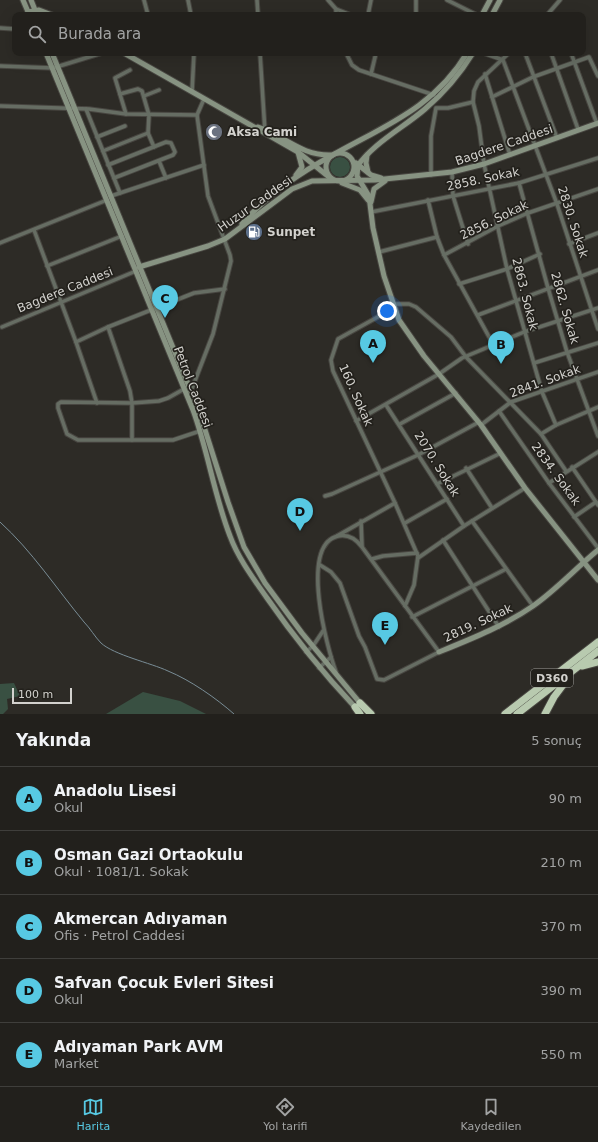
<!DOCTYPE html>
<html lang="tr">
<head>
<meta charset="utf-8">
<style>
  body { margin:0; font-family:"DejaVu Sans",sans-serif; background:#2a2825; color:#f1f3f6 }
  .scale { position:absolute; left:12px; bottom:10px; width:60px; box-sizing:border-box; padding-left:4px; border:2px solid #d3d2ce; border-top:0; font-size:11px; line-height:14px; white-space:nowrap; color:#d3d2ce; -webkit-text-stroke:3px #23211c; paint-order:stroke }
  .you { position:absolute; left:387px; top:311px; width:14px; height:14px; margin:-10px; border:3px solid #fff; border-radius:50%; background:#1a73e8; box-shadow:0 0 0 6px #1a73e833 }
  .badge { display:grid; place-items:center; width:26px; height:26px; border-radius:50%; background:#57c9e3; color:#111; font-size:13px; font-weight:700 }
  .pin { position:absolute; translate:-50% -33px; filter:drop-shadow(0 1px 2px #0008) }
  .pin::after { content:''; position:absolute; top:21px; width:14px; height:12px; background:inherit; clip-path:polygon(0 0,100% 0,50% 100%) }
  .list { margin:0; padding:0; list-style:none }
  h2 { display:flex; justify-content:space-between; align-items:center; height:52px; margin:0; padding:0 16px; font-size:17px }
  h2 small { font-size:13px; font-weight:400; color:#a2a3a3 }
  .list li { display:grid; grid-template-columns:26px 1fr auto; gap:12px; align-items:center; box-sizing:border-box; height:64px; padding:0 16px; border-top:1px solid #3f3e3b }
  .list b { display:block; font-size:15px; white-space:nowrap }
  .list p { margin:0; font-size:13px; white-space:nowrap; color:#a2a3a3 }
  .list em { font-size:13px; font-style:normal; color:#a2a3a3 }
  .icon { flex:none; width:22px; height:22px; fill:none; stroke:currentColor; stroke-width:2; stroke-linecap:round; stroke-linejoin:round }
  .map { position:relative; flex:none; width:598px; height:714px; overflow:hidden }
  .search { position:absolute; background:#22201c; box-shadow:0 4px 16px #0002; left:12px; right:12px; top:12px; height:44px; display:flex; align-items:center; gap:10px; box-sizing:border-box; padding:0 14px; border-radius:8px; color:#a2a3a3; font-size:15px }
  .sheet { height:372px; background:#22201c }
  nav { display:flex; justify-content:space-around; align-items:center; box-sizing:border-box; height:56px; border-top:1px solid #3f3e3b; background:#22201c; font-size:11px; color:#a2a3a3 }
  nav a { display:grid; justify-items:center; gap:2px }
  nav .on { color:#57c9e3 }
  .map>svg:first-child { display:block }
</style>
</head>
<body>
<div class="map">
<svg width="598" height="714" viewBox="0 0 598 714">
  <rect width="100%" height="100%" fill="#2d2b26"/>
  <g fill="#395042">
    <circle cx="340" cy="167" r="10"/>
    <polygon points="14,683 20,696 7,699 8,709 3,714 0,714 0,684"/>
    <polygon points="143,692 180,701 206,714 106,714"/>
  </g>
  <g fill="none" stroke-linecap="round" stroke-linejoin="round">
    <path stroke="#798d96" stroke-width="1" d="M0,522c32,29 56,66 84,100 6,6 11,15 17,21 13,12 50,20 67,28 22,9 48,27 66,43"/>
    <defs>
      <g id="street">
        <polyline points="144,0 148,15"/>
        <polyline points="188,0 191,15"/>
        <polyline points="257,0 258,15"/>
        <polyline points="328,0 336,9 336,15"/>
        <polyline points="447,0 477,15"/>
        <polyline points="336,9 351,15"/>
        <polyline points="368,15 371,0"/>
        <polyline points="416,15 416,0"/>
        <polyline points="547,15 560,0"/>
        <polyline points="0,28 15,29"/>
        <polyline points="260,53 265,132"/>
        <polyline points="346,53 352,65 359,70 434,95"/>
        <polyline points="483,53 503,60 557,204 598,329"/>
        <polyline points="509,53 478,82 474,91 473,102 479,126 484,164 507,269 542,392 556,425"/>
        <polyline points="525,53 557,138"/>
        <polyline points="551,53 578,129"/>
        <polyline points="571,53 597,124"/>
        <polyline points="0,66 53,68 102,53"/>
        <polyline points="371,74 376,53"/>
        <polyline points="485,74 510,155"/>
        <polyline points="192,92 194,53"/>
        <polyline points="120,94 138,89 142,91 149,115 148,133 154,147"/>
        <polyline points="144,96 159,90"/>
        <polyline points="492,97 533,77 589,57 598,76"/>
        <polyline points="0,106 89,109 126,114 197,115 204,99"/>
        <polyline points="86,109 120,193"/>
        <polyline points="126,114 115,78 130,70"/>
        <polyline points="97,137 125,126"/>
        <polyline points="103,151 148,133"/>
        <polyline points="159,161 166,178"/>
        <polyline points="108,165 166,142 171,143 175,152 173,155 114,178"/>
        <polyline points="452,172 453,196 468,244"/>
        <polyline points="431,175 431,136 436,108 448,108 473,102"/>
        <polyline points="519,183 548,288 567,352 598,436"/>
        <polyline points="111,196 204,165"/>
        <polyline points="428,200 437,237 444,255 493,344"/>
        <polyline points="371,212 519,183 598,158"/>
        <polyline points="34,230 76,342 97,403"/>
        <polyline points="0,243 107,200"/>
        <polyline points="569,244 598,233"/>
        <polyline points="379,252 437,237"/>
        <polyline points="444,255 498,226 528,213 598,189"/>
        <polyline points="47,266 122,236"/>
        <polyline points="459,284 507,269 540,254"/>
        <polyline points="392,304 409,304 416,307 451,337 466,357 541,434 566,471"/>
        <polyline points="394,308 338,339 331,360 333,371 395,503 418,556 414,585 405,606"/>
        <polyline points="478,315 598,270"/>
        <polyline points="2,327 136,271"/>
        <polyline points="108,327 130,391 132,403 132,440"/>
        <polyline points="76,342 108,327 194,293 225,289"/>
        <polyline points="534,363 598,343"/>
        <polyline points="184,389 168,398 159,401 132,403 61,402 58,404 58,408 67,434 78,440 173,440 200,431"/>
        <polyline points="191,391 213,334 231,261 230,255 208,196 197,115"/>
        <polyline points="386,405 464,526 525,488"/>
        <polyline points="499,411 549,483 598,548"/>
        <polyline points="356,421 439,374 462,358 524,332 598,308"/>
        <polyline points="400,424 456,393"/>
        <polyline points="481,425 511,402 598,372"/>
        <polyline points="541,434 556,425 598,407"/>
        <polyline points="572,467 598,505"/>
        <polyline points="466,468 492,508"/>
        <polyline points="549,483 598,452"/>
        <polyline points="437,484 501,453"/>
        <polyline points="325,496 332,494 418,455 479,422"/>
        <polyline points="574,517 596,502"/>
        <polyline points="361,521 362,546"/>
        <polyline points="472,521 533,606"/>
        <polyline points="405,523 447,499"/>
        <polyline points="337,536 395,503"/>
        <polyline points="443,540 499,627"/>
        <polyline points="418,558 464,526"/>
        <polyline points="372,559 383,556 417,553"/>
        <path d="M320,565l11,7 9,11 19,53 6,11 12,32 7,1 55,-28 -77,-105c-6,-8 -14,-13 -24,-11 -39,9 -11,112 -2,136"/>
        <polyline points="412,617 506,569"/>
        <polyline points="306,652 313,646 323,631"/>
        <polyline points="319,668 331,657"/>
      </g>
      <g id="secondary">
        <polyline points="23,0 29,14"/>
        <polyline points="31,0 37,15"/>
        <polyline points="28,12 39,10 52,15"/>
        <polyline points="482,15 490,0"/>
        <polyline points="492,15 500,0"/>
        <path d="M46,53l147,357c15,41 21,85 37,126 8,22 23,42 37,62 27,39 56,75 88,109"/>
        <polyline points="52,53 199,411 228,502 244,547 265,583 302,633 360,703"/>
        <polyline points="124,53 298,152 329,177"/>
        <path d="M258,127c27,9 43,29 73,28"/>
        <circle cx="340" cy="167" r="14"/>
        <polyline points="367,155 366,163 368,172"/>
        <polyline points="356,163 371,175 381,178"/>
        <polyline points="358,165 357,176 369,196 373,228 384,276 399,320 424,356 481,425 525,488 598,580"/>
        <path d="M356,168c17,-25 47,-40 69,-59 19,-16 35,-35 48,-56"/>
        <polyline points="296,175 302,167 298,152"/>
        <polyline points="342,183 360,190 368,200"/>
        <polyline points="371,202 374,189 385,181"/>
        <path d="M242,224c25,-29 56,-50 89,-68 53,-30 103,-48 136,-103"/>
        <polyline points="139,267 208,246 225,239 292,189 312,181 375,180 452,172 484,164 598,123"/>
        <path d="M439,652c32,-13 65,-26 94,-46 23,-16 43,-38 65,-56"/>
      </g>
      <g id="highway">
        <polyline points="582,666 598,662"/>
        <polyline points="360,703 371,714"/>
        <polyline points="355,707 360,714"/>
        <polyline points="505,714 598,642"/>
        <polyline points="517,714 598,651"/>
        <polyline points="545,714 554,697 569,677"/>
      </g>
    </defs>
    <use href="#street" stroke="#484641" stroke-width="5.5"/>
    <use href="#secondary" stroke="#484641" stroke-width="7"/>
    <use href="#highway" stroke="#484641" stroke-width="9"/>
    <use href="#street" stroke="#666d63" stroke-width="3.5"/>
    <use href="#secondary" stroke="#879382" stroke-width="5"/>
    <use href="#highway" stroke="#b8caaf" stroke-width="7"/>
  </g>
  <defs>
    <symbol id="mosque-disc" viewBox="-11 -11 22 22"><circle r="9.5" fill="#6b7280" stroke="#23211c"/><path d="M3.5-4.9A6 6 0 1 0 3.5 4.9A5 5 0 1 1 3.5-4.9Z" fill="#fff"/></symbol>
    <symbol id="fuel-disc" viewBox="-11 -11 22 22"><circle r="9.5" fill="#5c6f8a" stroke="#23211c"/><path d="M-5.5-6h7V0h2V4h1.3V-2.5L3-4.5l.8-.8L6-3V5H2.5V1h-1V6h-7ZM-4.2-4.7v3.2H.2V-4.7Z" fill="#fff"/></symbol>
  </defs>
  <g fill-rule="evenodd">
    <use href="#mosque-disc" x="204" y="122" width="20" height="20"/>
    <use href="#fuel-disc" x="244" y="222" width="20" height="20"/>
  </g>
  <g text-anchor="middle" stroke-width="3.5" stroke-linejoin="round" paint-order="stroke">
    <rect fill="#23211c" stroke="#9e9d99" stroke-width="1" x="531" y="669" width="42" height="18" rx="3"/>
    <g font-size="11" font-weight="bold" fill="#d3d2ce">
      <text x="552" y="682">D360</text>
    </g>
    <g font-size="12" font-weight="bold" fill="#d3d2ce" stroke="#23211c" text-anchor="start">
      <text x="227" y="136">Aksa Cami</text>
      <text x="267" y="236">Sunpet</text>
    </g>
    <g font-size="12" fill="#d3d2ce" stroke="#23211c">
      <text transform="translate(504 145) rotate(-19)" y="4">Bagdere Caddesi</text>
      <text transform="translate(483 179) rotate(-12)" y="4">2858. Sokak</text>
      <text transform="translate(255 204) rotate(-35)" y="4">Huzur Caddesi</text>
      <text transform="translate(494 220) rotate(-26)" y="4">2856. Sokak</text>
      <text transform="translate(573 222) rotate(72)" y="4">2830. Sokak</text>
      <text transform="translate(65 290) rotate(-22)" y="4">Bagdere Caddesi</text>
      <text transform="translate(525 294) rotate(76)" y="4">2863. Sokak</text>
      <text transform="translate(565 308) rotate(74)" y="4">2862. Sokak</text>
      <text transform="translate(545 381) rotate(-20)" y="4">2841. Sokak</text>
      <text transform="translate(193 387) rotate(69)" y="4">Petrol Caddesi</text>
      <text transform="translate(356 395) rotate(66)" y="4">160. Sokak</text>
      <text transform="translate(437 464) rotate(58)" y="4">2070. Sokak</text>
      <text transform="translate(556 474) rotate(54)" y="4">2834. Sokak</text>
      <text transform="translate(478 623) rotate(-25)" y="4">2819. Sokak</text>
    </g>
  </g>
</svg>
<div class="scale">100 m</div>
<div class="you"></div>
<div class="pin badge" style="left:373px;top:363px">A</div>
<div class="pin badge" style="left:501px;top:364px">B</div>
<div class="pin badge" style="left:165px;top:318px">C</div>
<div class="pin badge" style="left:300px;top:531px">D</div>
<div class="pin badge" style="left:385px;top:645px">E</div>
<div class="search"><svg class="icon" aria-label="search" viewBox="0 0 24 24"><circle cx="10" cy="10" r="6"/><path d="M15 15l6 6"/></svg>Burada ara</div>
</div>
<section class="sheet">
<h2>Yakında<small>5 sonuç</small></h2>
<ul class="list">
<li><span class="badge">A</span><div><b>Anadolu Lisesi</b><p>Okul</p></div><em>90 m</em></li>
<li><span class="badge">B</span><div><b>Osman Gazi Ortaokulu</b><p>Okul · 1081/1. Sokak</p></div><em>210 m</em></li>
<li><span class="badge">C</span><div><b>Akmercan Adıyaman</b><p>Ofis · Petrol Caddesi</p></div><em>370 m</em></li>
<li><span class="badge">D</span><div><b>Safvan Çocuk Evleri Sitesi</b><p>Okul</p></div><em>390 m</em></li>
<li><span class="badge">E</span><div><b>Adıyaman Park AVM</b><p>Market</p></div><em>550 m</em></li>
</ul>
</section>
<nav>
<a class="on"><svg class="icon" aria-label="map" viewBox="0 0 24 24"><path d="M3 6l6-2 6 2 6-2v14l-6 2-6-2-6 2zM9 4v14M15 6v14"/></svg>Harita</a>
<a><svg class="icon" aria-label="directions" viewBox="0 0 24 24"><path d="M12 3l9 9-9 9-9-9zM9 14v-3h6M13 9l2 2-2 2"/></svg>Yol tarifi</a>
<a><svg class="icon" aria-label="saved" viewBox="0 0 24 24"><path d="M7 4h10v16l-5-4-5 4z"/></svg>Kaydedilen</a>
</nav>
</body>
</html>
